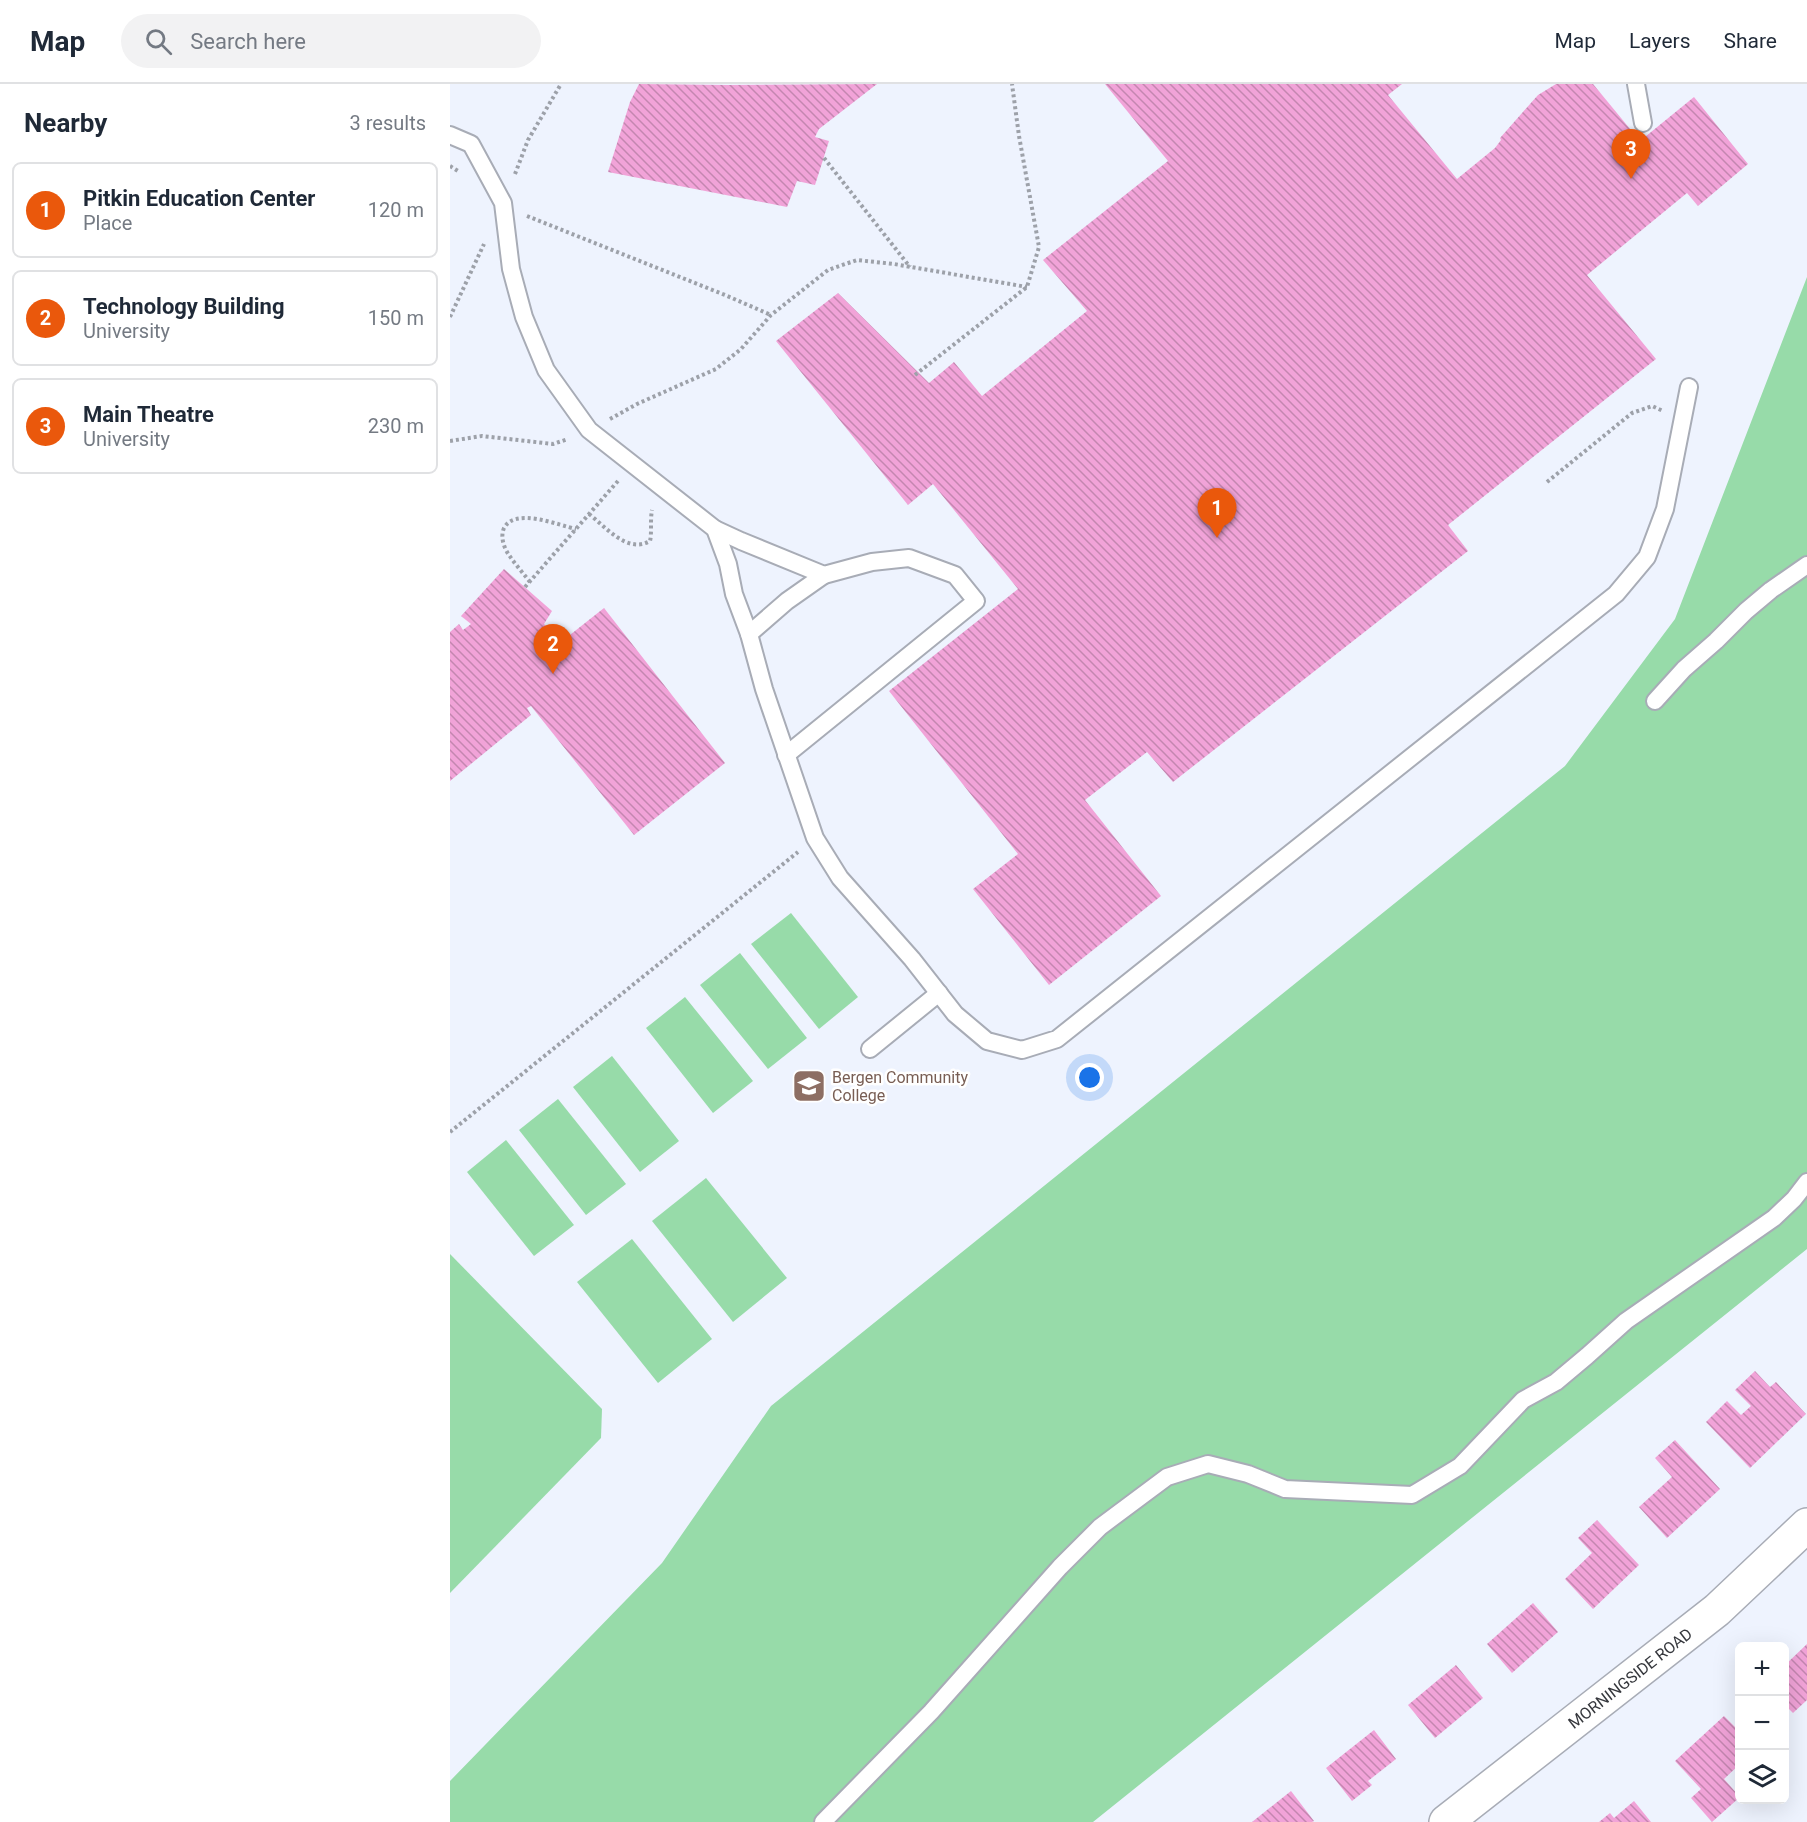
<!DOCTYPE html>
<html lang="en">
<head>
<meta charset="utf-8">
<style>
  body { margin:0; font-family:Roboto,sans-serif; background:#f2f2f3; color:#1f2937 }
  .controls { position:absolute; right:18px; bottom:18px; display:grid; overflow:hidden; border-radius:9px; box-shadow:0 6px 24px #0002 }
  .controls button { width:54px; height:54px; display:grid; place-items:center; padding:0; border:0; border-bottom:2px solid #e0e1e3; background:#fff; color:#1f2937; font:30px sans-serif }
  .you { position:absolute; left:640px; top:994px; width:21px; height:21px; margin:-15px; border:4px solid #fff; border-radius:50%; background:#1a73e8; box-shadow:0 0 0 9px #1a73e833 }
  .badge { display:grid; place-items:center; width:39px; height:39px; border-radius:50%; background:#ea580c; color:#fff; font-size:20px; font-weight:700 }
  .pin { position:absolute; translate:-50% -50px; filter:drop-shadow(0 2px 3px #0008) }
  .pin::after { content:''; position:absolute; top:32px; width:21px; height:18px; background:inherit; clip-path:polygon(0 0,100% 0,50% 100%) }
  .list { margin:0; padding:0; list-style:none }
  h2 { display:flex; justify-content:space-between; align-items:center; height:78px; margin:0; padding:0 24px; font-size:26px }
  h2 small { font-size:20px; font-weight:400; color:#747a83 }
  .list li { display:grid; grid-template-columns:39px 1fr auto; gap:18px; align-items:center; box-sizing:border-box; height:96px; margin:0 12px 12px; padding:0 12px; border:2px solid #e0e1e3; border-radius:9px }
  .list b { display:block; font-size:22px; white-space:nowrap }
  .list p { margin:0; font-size:20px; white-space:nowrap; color:#747a83 }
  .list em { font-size:20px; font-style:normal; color:#747a83 }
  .icon { flex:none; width:33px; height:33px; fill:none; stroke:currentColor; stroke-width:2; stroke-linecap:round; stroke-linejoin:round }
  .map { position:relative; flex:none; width:1357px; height:1738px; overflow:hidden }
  header { display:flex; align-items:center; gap:36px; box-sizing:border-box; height:84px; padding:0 30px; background:#fff; border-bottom:2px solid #e0e1e3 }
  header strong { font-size:28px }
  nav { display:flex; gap:33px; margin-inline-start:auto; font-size:21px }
  .search { width:420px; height:54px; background:#f2f2f3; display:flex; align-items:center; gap:15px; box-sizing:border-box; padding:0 21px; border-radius:33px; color:#747a83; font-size:22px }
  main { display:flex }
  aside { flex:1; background:#fff }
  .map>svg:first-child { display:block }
</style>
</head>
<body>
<header>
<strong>Map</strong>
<div class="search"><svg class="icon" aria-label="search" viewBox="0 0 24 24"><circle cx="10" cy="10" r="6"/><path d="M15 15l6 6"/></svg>Search here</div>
<nav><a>Map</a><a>Layers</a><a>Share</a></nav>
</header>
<main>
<aside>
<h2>Nearby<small>3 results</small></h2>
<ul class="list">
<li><span class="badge">1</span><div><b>Pitkin Education Center</b><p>Place</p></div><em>120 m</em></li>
<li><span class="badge">2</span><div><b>Technology Building</b><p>University</p></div><em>150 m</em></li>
<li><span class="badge">3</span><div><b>Main Theatre</b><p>University</p></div><em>230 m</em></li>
</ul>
</aside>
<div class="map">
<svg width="1357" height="1738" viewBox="0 0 1357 1738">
  <defs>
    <pattern id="building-back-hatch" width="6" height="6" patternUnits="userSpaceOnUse" patternTransform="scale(1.5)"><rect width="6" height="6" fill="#f1a3d8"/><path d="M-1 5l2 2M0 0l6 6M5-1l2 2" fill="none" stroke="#c486b0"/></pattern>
  </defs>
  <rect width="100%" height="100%" fill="#eef3fe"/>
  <g fill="#97dba9">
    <polygon points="1357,193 1357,1165 643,1738 0,1738 0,1697 212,1479 321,1322 1115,682 1225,535"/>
    <polygon points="341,829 408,913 369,945 301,860"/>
    <polygon points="290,869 357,954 318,985 250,901"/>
    <polygon points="235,913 303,997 263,1029 196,944"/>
    <polygon points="162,972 229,1057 190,1088 123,1003"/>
    <polygon points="108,1015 176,1100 136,1131 69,1046"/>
    <polygon points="56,1056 124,1141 84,1172 17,1088"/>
    <polygon points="256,1094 337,1194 283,1238 202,1137"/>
    <polygon points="182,1155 262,1255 208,1299 127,1198"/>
    <polygon points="0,1170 152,1325 151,1354 0,1509"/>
  </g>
  <g fill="url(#building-back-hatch)">
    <polygon points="189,0 277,1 427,0 369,45 365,53 379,57 365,101 347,97 337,123 158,88 180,18"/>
    <polygon points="655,0 952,0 938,11 1007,95 1045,64 1051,56 1050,54 1088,11 1106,0 1143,0 1190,57 1244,13 1298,80 1248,122 1237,109 1137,191 1206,275 998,441 1018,467 723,698 697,668 635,716 711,812 599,901 523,805 568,770 439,607 568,505 483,400 458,421 326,257 388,209 479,299 504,278 532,312 637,227 593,176 718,77"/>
    <polygon points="54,485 102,527 94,540 111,558 154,524 275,679 184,751 81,622 77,624 81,631 0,697 0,548 9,540 13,546 21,540 11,532"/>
    <polygon points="1305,1287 1320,1303 1326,1298 1356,1330 1300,1384 1256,1338 1277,1317 1291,1331 1301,1322 1285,1306"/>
    <polygon points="1225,1356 1270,1405 1217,1454 1189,1423 1222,1393 1205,1374"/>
    <polygon points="1147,1436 1189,1481 1143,1525 1115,1495 1142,1469 1128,1454"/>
    <polygon points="1083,1519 1108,1548 1062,1589 1037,1560"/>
    <polygon points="1357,1560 1357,1616 1343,1629 1334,1620 1334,1582"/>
    <polygon points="1006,1581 1033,1614 985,1654 958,1621"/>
    <polygon points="1274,1632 1290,1648 1290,1680 1274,1695 1290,1713 1262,1738 1241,1714 1251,1705 1225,1677"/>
    <polygon points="924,1646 946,1675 918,1697 922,1701 902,1717 876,1684"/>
    <polygon points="841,1707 864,1737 862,1738 802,1738"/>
    <polygon points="1184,1717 1201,1738 1149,1738 1160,1729 1164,1734"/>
  </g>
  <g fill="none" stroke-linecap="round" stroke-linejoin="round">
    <defs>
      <g id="lane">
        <polyline points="1186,0 1193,39"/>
        <polyline points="0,51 21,60 53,119 61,185 74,233 96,286 139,346 265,445 278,480 284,510 299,550 314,605 365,754 390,794 462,875 505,930 537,957 572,966 607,955 1166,510 1197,473 1215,425 1239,303"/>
        <polyline points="265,445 291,457 374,491 422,478 459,474 505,491 526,517 336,671"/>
        <polyline points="299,550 337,517 374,491"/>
        <polyline points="1205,617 1234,585 1266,557 1296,527 1321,506 1357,481"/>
        <polyline points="420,965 489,909"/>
        <polyline points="373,1738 481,1628 610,1483 650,1443 717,1393 758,1380 798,1390 835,1405 962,1411 1010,1382 1073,1316 1106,1298 1137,1272 1176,1237 1324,1134 1344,1115 1357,1098"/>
      </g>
      <polyline id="street" points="996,1738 1267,1526 1357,1441"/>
    </defs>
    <use href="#lane" stroke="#a8acb6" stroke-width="20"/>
    <use href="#street" stroke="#a8acb6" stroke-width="36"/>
    <g stroke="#9da1a9" stroke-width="4" stroke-dasharray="3 3" stroke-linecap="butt">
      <polyline points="374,74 460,183"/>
      <polyline points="0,82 8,87"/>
      <polyline points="65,90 78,56 111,0"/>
      <polyline points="77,132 275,211 321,231"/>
      <polyline points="0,233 34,160"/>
      <polyline points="465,291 577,203 589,163 569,52 562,0"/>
      <polyline points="160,335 187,320 266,285 291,265 321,231 378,186 407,176 444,180 577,203"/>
      <polyline points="0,357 32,352 103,360 118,355"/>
      <polyline points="1097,398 1182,329 1202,322 1213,327"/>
      <path d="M139,430c17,13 38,40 61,27 2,-7 0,-21 2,-31"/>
      <path d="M80,498c-7,-9 -15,-18 -21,-27 -5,-7 -9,-18 -5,-27 11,-21 54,-3 72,1"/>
      <polyline points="75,503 168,397"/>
      <polyline points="0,1048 348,768"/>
    </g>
    <use href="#lane" stroke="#fff" stroke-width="16"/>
    <use href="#street" stroke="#fff" stroke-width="33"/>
  </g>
  <defs>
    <symbol id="university-square" viewBox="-11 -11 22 22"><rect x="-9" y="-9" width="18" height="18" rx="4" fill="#8d6e63" stroke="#fff"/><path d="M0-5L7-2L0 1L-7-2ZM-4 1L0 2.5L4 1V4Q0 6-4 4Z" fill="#fff"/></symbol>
  </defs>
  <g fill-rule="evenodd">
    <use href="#university-square" x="340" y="983" width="38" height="38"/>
  </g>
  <g text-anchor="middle" stroke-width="5" stroke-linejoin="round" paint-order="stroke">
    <g font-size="16" fill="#785e54" stroke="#fff" text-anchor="start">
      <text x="382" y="999">Bergen Community<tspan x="382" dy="18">College</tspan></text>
    </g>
    <g font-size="16" fill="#36383d" stroke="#fff">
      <text transform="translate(1180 1594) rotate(-38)" y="6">MORNINGSIDE ROAD</text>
    </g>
  </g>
</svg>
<div class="controls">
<button>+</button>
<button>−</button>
<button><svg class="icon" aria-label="layers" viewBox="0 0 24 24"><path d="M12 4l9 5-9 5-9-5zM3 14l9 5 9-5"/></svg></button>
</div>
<div class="you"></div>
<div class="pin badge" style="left:767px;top:454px">1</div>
<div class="pin badge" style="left:103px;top:590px">2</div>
<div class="pin badge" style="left:1181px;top:95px">3</div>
</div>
</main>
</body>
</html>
